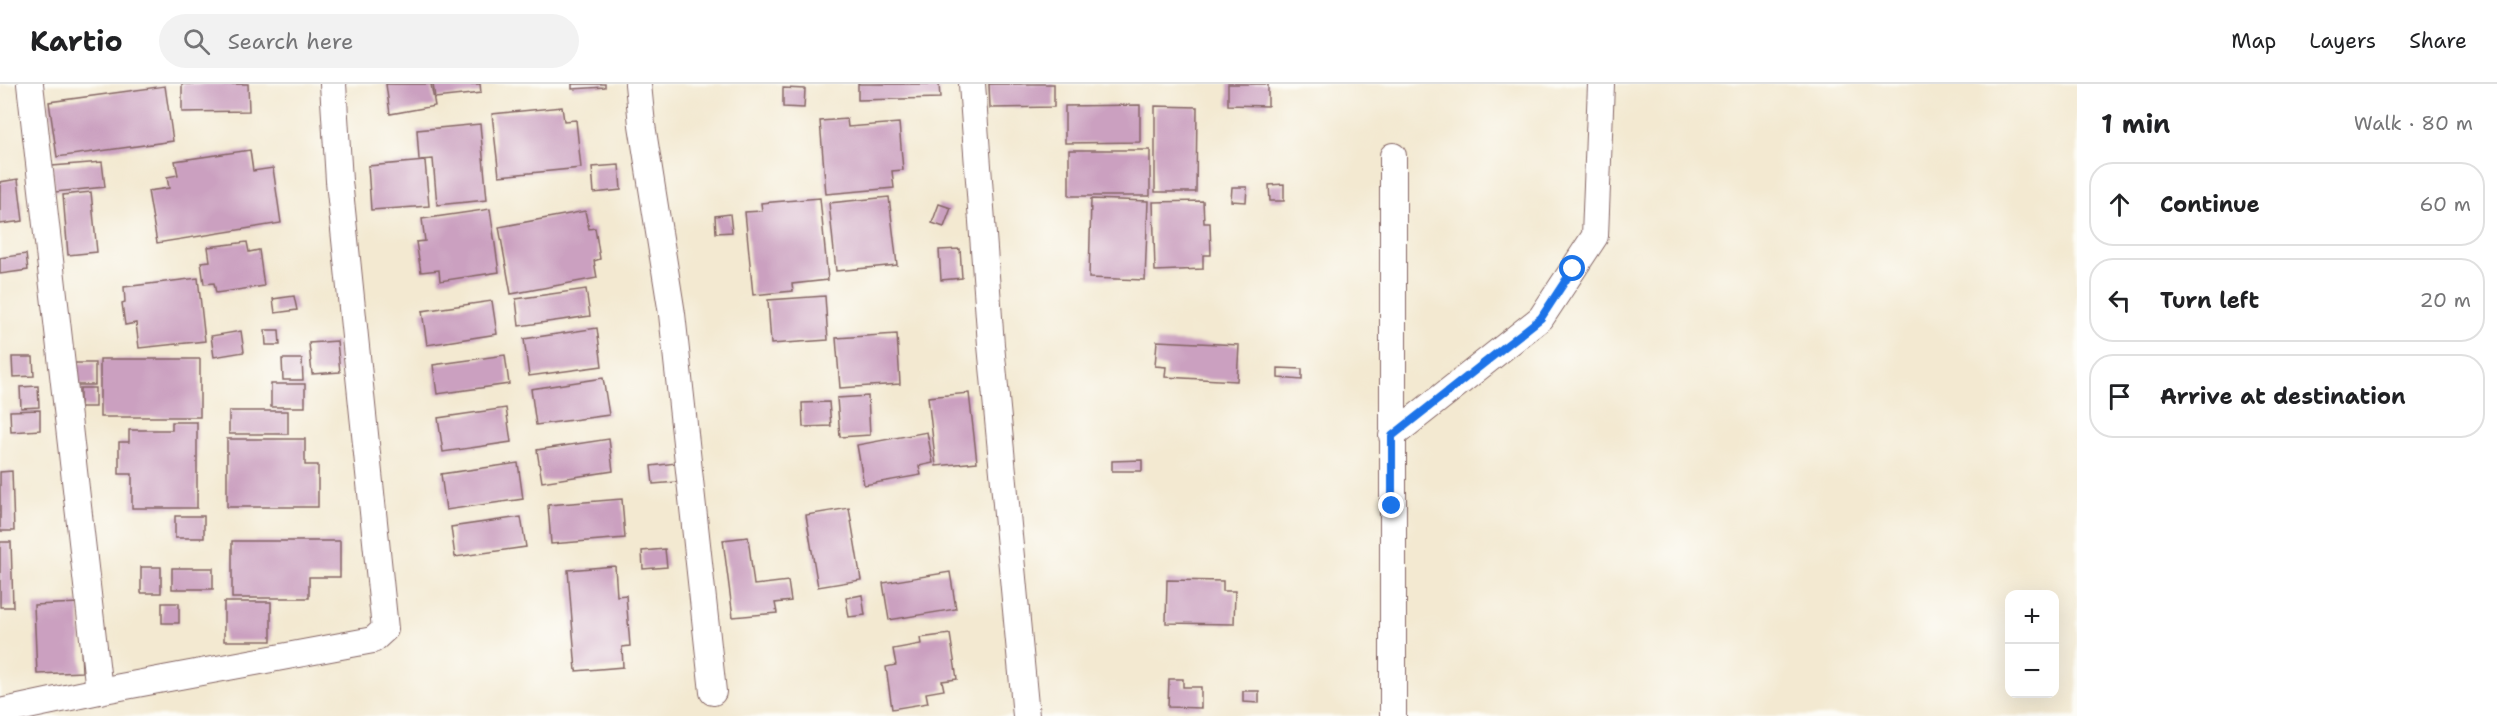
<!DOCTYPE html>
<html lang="en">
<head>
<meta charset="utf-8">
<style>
  body { margin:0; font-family:"Shantell Sans",sans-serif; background:#f2f2f2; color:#202124 }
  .controls { position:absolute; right:18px; bottom:18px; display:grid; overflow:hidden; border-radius:12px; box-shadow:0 6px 24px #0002 }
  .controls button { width:54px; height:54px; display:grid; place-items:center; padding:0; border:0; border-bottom:2px solid #e0e0e0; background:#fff; color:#202124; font:30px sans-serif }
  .stop { position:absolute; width:18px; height:18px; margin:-14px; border:4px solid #1a73e8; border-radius:50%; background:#fff }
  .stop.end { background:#1a73e8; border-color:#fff; box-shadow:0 2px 6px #0008 }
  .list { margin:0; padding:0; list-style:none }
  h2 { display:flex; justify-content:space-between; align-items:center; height:78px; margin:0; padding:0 24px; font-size:26px }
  h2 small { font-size:20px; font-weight:400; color:#757577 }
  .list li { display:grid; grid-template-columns:39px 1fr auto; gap:18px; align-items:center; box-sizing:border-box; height:84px; margin:0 12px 12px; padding:0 12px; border:2px solid #e0e0e0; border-radius:24px }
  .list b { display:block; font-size:22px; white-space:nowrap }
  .list em { font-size:20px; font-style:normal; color:#757577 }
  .icon { flex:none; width:33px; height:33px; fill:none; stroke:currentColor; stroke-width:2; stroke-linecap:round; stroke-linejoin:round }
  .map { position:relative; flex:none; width:2077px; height:632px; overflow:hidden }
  header { display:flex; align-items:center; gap:36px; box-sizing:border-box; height:84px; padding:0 30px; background:#fff; border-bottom:2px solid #e0e0e0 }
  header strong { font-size:28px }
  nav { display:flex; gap:33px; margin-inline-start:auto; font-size:21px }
  .search { width:420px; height:54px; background:#f2f2f2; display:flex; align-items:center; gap:15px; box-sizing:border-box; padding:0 21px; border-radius:33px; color:#757577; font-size:22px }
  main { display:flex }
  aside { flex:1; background:#fff }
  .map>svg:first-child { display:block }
</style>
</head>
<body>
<header>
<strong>Kartio</strong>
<div class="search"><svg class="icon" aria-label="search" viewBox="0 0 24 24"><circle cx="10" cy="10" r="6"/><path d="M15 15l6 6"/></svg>Search here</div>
<nav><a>Map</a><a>Layers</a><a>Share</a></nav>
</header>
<main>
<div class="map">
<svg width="2077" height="632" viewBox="0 0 2077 632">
  <rect width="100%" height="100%" fill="#fdfcf7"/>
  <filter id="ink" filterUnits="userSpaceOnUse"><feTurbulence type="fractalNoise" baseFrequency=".0167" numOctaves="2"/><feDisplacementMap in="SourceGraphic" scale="12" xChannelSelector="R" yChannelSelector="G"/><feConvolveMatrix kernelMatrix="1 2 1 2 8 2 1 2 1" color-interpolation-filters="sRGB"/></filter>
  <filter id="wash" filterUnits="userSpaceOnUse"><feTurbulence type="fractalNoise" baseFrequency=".008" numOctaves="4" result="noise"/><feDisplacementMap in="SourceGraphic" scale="24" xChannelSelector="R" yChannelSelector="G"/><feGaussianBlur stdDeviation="1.35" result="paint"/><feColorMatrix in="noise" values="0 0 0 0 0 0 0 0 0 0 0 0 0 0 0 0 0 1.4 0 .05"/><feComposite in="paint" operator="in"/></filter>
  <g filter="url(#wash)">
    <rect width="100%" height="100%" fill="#f3e9d1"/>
    <g id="blocks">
      <g fill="#cba0c0">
        <polygon points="182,0 248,0 249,27 182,28"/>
        <polygon points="386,0 431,0 435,22 390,30"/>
        <polygon points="433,0 480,0 481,9 435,14"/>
        <polygon points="572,0 605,0 605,3 572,5"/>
        <polygon points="858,0 939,0 940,14 858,16"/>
        <polygon points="989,0 1054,0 1054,23 990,24"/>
        <polygon points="1228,0 1268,0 1268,22 1228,21"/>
        <polygon points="165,2 173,57 57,73 49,18"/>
        <polygon points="783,4 805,5 804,24 783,23"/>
        <polygon points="1140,21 1140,58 1065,59 1065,22"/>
        <polygon points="1155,22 1197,23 1196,108 1155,108"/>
        <polygon points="562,23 564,37 576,36 581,84 499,92 492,30"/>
        <polygon points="847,35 848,43 899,39 903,86 892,87 894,104 826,110 820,37"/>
        <polygon points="480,40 487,116 437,121 433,75 419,76 417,46"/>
        <polygon points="250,66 253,87 273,84 281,139 157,159 148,107 169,104 167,93 178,91 175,77"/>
        <rect x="1069" y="66" width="81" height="46"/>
        <polygon points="425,77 429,122 371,126 368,82"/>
        <polygon points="102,78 105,103 55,108 52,82"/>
        <polygon points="619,81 621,106 594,109 592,83"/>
        <polygon points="18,95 23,137 0,140 0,98"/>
        <polygon points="1284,100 1284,117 1270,117 1269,101"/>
        <polygon points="1232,103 1247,103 1246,118 1231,117"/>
        <polygon points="91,108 97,168 68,171 63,111"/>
        <polygon points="889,113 897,181 836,187 829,119"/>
        <polygon points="820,114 828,196 792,200 793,207 753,211 745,128 762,127 761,119"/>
        <polygon points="1091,115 1148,117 1145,196 1089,194"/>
        <polygon points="1203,117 1204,139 1210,139 1211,171 1203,171 1203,185 1155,187 1153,118"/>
        <polygon points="939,120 951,124 944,143 932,139"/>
        <polygon points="490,125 499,188 440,197 439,186 421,188 416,158 425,157 422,135"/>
        <polygon points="585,127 589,145 595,144 600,175 594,177 597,194 511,210 499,143"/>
        <polygon points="730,130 732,148 716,149 715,132"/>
        <polygon points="247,158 249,168 259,166 264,202 216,209 214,199 204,200 201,178 210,177 208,163"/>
        <polygon points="960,165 962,194 941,196 939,166"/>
        <polygon points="26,170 28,186 0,190 0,174"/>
        <polygon points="198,194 205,257 139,264 136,239 125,241 122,219 125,218 124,203"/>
        <polygon points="586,205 590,232 519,242 516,215"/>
        <polygon points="294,212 297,226 275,229 273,215"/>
        <polygon points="825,212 828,256 771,260 768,216"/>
        <polygon points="492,217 497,250 427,261 422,227"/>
        <polygon points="597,244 602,282 529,292 524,255"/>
        <polygon points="265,246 279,246 280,261 266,261"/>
        <polygon points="241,247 244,268 214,273 211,252"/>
        <polygon points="897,250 900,300 840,304 836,254"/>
        <polygon points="337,257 340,288 312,290 309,259"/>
        <polygon points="1157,257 1239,261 1237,297 1165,293 1166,283 1155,282"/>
        <polygon points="505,271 509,300 437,310 433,281"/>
        <polygon points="12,273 33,273 34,292 13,293"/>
        <rect x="100" y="275" width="100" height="58"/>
        <polygon points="282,275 302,275 303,296 283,296"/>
        <rect x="74" y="279" width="21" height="22"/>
        <polygon points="1278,284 1302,285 1302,296 1278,294"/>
        <polygon points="603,294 609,331 536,341 531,305"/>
        <rect x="271" y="300" width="34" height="23"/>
        <polygon points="38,302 39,323 21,324 20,303"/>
        <rect x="80" y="304" width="15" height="19"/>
        <polygon points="969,309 977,378 936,382 928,313"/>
        <polygon points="868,312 870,351 840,353 837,314"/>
        <polygon points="829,318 831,342 803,343 802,319"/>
        <polygon points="506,324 511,358 443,368 438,334"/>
        <polygon points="40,326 40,346 11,348 10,327"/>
        <rect x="229" y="327" width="59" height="23"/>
        <polygon points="172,338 197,338 197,424 132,424 132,390 119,390 119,358 129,358 129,346 172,346"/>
        <polygon points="927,348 933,379 919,382 921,391 864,401 857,361"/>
        <polygon points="227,355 305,355 305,381 318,381 318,423 227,423"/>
        <polygon points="609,355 613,387 542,398 537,366"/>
        <polygon points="1142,376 1142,387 1112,387 1112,377"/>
        <polygon points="518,379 523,415 446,426 441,390"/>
        <polygon points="676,379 677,398 653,400 651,382"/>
        <polygon points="12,387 14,447 0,447 0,388"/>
        <polygon points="622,415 625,454 551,460 548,421"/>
        <polygon points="849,424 861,496 818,503 806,431"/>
        <rect x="175" y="432" width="29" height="22"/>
        <polygon points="521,433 526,463 455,473 451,443"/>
        <polygon points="748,453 754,501 788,497 791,517 775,519 777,529 733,533 723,456"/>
        <polygon points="232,457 340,457 340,493 309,493 309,514 232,514"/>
        <polygon points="0,458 11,458 13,523 0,523"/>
        <polygon points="665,465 667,483 643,485 642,467"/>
        <polygon points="615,482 617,512 626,511 630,562 622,563 623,583 576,587 568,486"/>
        <rect x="141" y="483" width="20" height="26"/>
        <rect x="172" y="484" width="41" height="21"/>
        <polygon points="950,488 956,525 889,536 883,499"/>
        <polygon points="1167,496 1223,497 1223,507 1235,507 1234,540 1166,539"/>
        <polygon points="862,511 865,531 849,533 846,514"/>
        <rect x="224" y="518" width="47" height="39"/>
        <polygon points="79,519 82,588 37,590 34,521"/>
        <rect x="162" y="519" width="17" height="20"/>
        <polygon points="950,550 957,595 942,597 944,606 926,609 928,619 892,625 886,583 896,581 893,565 921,560 920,554"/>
        <polygon points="1169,595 1183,595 1183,603 1201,603 1201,624 1168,623"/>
        <polygon points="1243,607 1259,607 1259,619 1243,618"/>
      </g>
    </g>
  </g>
  <g filter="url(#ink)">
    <use href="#blocks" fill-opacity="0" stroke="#856665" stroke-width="1.5"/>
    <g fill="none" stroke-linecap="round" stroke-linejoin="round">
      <defs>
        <g id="street">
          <polyline points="30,0 99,607"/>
          <polyline points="638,0 642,41 672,230 713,608"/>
          <polyline points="972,0 991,261 1026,632"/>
          <polyline points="1393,72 1393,632"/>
          <polyline points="1392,352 1541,234 1595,152 1601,0"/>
          <polyline points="0,628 99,607 373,556 385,545 339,97 333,0"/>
        </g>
      </defs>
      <use href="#street" stroke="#856665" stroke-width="28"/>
      <use href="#street" stroke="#fff" stroke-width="26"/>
    </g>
  </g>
  <g fill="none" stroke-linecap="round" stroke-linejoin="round" filter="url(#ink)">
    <polyline stroke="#1a73e8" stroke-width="8" points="1392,422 1392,352 1541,234 1573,185"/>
  </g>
</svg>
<div class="controls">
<button>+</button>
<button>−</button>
</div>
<div class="stop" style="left:1573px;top:185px"></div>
<div class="stop end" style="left:1392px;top:422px"></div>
</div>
<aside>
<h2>1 min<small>Walk · 80 m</small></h2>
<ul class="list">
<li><svg class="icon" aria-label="ahead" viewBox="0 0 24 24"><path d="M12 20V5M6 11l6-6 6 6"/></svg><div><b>Continue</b></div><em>60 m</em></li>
<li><svg class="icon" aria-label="left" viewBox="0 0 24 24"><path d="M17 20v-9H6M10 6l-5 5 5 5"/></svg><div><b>Turn left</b></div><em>20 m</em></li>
<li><svg class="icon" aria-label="arrive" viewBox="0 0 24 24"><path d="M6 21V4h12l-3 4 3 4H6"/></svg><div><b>Arrive at destination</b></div></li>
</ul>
</aside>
</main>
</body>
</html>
